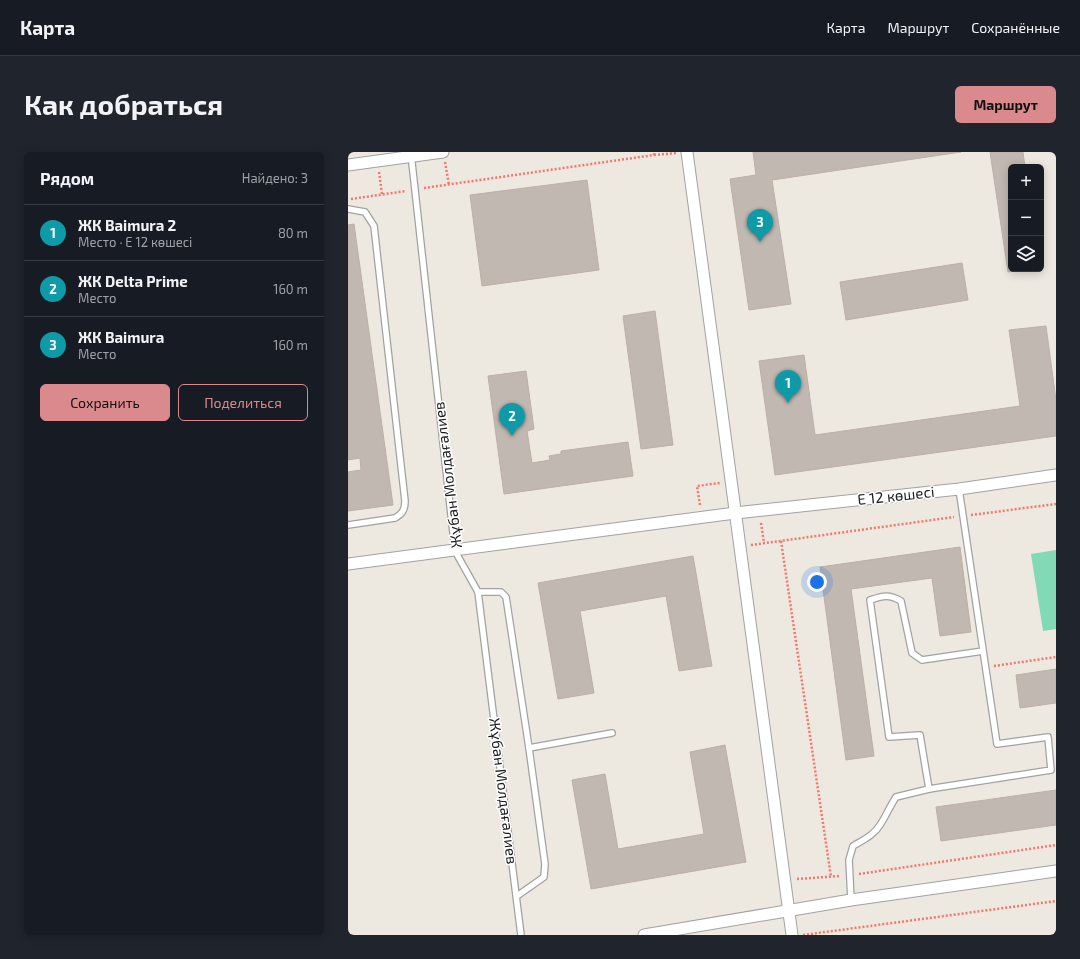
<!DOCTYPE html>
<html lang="ru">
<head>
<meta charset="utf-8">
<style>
  body { margin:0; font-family:"Exo 2",sans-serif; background:#20242c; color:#f1f3f6 }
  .controls { position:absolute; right:12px; top:12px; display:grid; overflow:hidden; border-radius:6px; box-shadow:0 2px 10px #0003 }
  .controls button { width:36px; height:36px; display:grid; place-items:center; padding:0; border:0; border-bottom:1px solid #363941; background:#171b24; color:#f1f3f6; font:20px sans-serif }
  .you { position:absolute; left:469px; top:430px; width:14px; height:14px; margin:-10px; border:3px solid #fff; border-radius:50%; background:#1a73e8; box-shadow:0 0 0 6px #1a73e833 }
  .badge { display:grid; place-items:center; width:26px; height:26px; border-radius:50%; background:#da898d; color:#fff; font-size:13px; font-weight:700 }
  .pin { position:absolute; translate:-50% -33px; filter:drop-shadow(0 1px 2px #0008) }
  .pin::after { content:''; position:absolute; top:21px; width:14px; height:12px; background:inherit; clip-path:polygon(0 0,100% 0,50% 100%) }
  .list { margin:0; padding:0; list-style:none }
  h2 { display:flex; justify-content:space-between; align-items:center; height:52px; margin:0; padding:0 16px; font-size:17px }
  h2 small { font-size:13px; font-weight:400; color:#9ea1a6 }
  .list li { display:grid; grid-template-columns:26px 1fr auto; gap:12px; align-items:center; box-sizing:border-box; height:56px; padding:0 16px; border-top:1px solid #363941 }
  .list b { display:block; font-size:15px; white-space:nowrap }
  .list p { margin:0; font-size:13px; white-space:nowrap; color:#9ea1a6 }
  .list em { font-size:13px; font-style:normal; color:#9ea1a6 }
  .actions { display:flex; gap:8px; padding:12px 16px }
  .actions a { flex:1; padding:9px 0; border:1px solid #da898d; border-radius:6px; text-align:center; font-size:14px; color:#da898d }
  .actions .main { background:#da898d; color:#111 }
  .icon { flex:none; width:22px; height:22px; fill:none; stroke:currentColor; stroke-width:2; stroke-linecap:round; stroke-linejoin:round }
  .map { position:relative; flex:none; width:708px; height:783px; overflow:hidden; border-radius:6px }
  header { display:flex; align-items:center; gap:24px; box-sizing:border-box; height:56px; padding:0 20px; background:#171b24; border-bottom:1px solid #363941 }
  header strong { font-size:19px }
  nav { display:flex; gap:22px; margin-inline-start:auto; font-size:14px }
  .intro { display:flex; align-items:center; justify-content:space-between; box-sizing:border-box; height:96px; padding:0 24px }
  h1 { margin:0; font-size:28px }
  .button { padding:10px 18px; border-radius:6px; background:#da898d; color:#111; font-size:14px; font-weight:700 }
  main { display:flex; gap:24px; padding:0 24px }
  aside { flex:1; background:#171b24; border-radius:6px; box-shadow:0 2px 10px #0003 }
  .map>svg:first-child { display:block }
</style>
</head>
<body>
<header>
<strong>Карта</strong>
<nav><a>Карта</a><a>Маршрут</a><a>Сохранённые</a></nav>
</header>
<div class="intro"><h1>Как добраться</h1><a class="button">Маршрут</a></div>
<main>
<aside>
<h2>Рядом<small>Найдено: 3</small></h2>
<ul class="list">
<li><span class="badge" style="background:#0f9aa8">1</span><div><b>ЖК Baimura 2</b><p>Место · Е 12 көшесі</p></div><em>80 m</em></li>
<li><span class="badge" style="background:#0f9aa8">2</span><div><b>ЖК Delta Prime</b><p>Место</p></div><em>160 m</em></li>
<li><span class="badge" style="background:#0f9aa8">3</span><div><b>ЖК Baimura</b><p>Место</p></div><em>160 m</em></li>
</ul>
<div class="actions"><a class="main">Сохранить</a><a>Поделиться</a></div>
</aside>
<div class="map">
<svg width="708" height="783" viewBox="0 0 708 783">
  <rect width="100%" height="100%" fill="#ede9e1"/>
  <polygon fill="#82d9b6" points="708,398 708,477 695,479 683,402"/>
  <g fill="#c1b8b1" stroke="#bdafa4">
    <polygon points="405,0 613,0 424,28 443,152 401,158 382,27 408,23"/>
    <polygon points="642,0 675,0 677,15 663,15 663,117 679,117 660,120"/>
    <polygon points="239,28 251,118 134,134 122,43"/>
    <polygon points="6,72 45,353 0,359 0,320 13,318 12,306 0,308 0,73"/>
    <polygon points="614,111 620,148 498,168 492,130"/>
    <polygon points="307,159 325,293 293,297 275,164"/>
    <polygon points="698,174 708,248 708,284 427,323 411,209 456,203 467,283 672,254 661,178"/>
    <polygon points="178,219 186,277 179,279 184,311 202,308 201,304 213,302 213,299 280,290 285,324 156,342 140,224"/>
    <polygon points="612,395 623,480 592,484 584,426 503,437 526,604 498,608 472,415"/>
    <polygon points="345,404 364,514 331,519 318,444 232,459 246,541 210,547 190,431"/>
    <polygon points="708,517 708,551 672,556 668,523"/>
    <polygon points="377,593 398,710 243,737 224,628 257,622 270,697 356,682 342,600"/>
    <polygon points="708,638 708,673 593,689 588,655"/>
  </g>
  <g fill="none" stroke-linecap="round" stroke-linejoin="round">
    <defs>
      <g id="service">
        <polyline points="63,2 107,399 130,440 173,783"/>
        <path d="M0,57l17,3 9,14 31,275c0,9 -3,13 -10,17l-47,7"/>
        <path d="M611,337l38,255 51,-7 3,33 -122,19 -9,-54 -31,2 -19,-137c13,-4 18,-6 31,1l11,52 10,7 61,-9"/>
        <polyline points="130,440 153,440 158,445 181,596 197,712 196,725 169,744"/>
        <polyline points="181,596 264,581"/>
        <path d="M503,748l-2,-40 4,-14c10,-6 21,-11 27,-21 6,-9 10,-19 16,-28l33,-8"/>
      </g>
      <g id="minor">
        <polyline points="339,0 444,783"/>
        <polyline points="0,13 95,0"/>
        <polyline points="0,412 387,361 611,337 708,323"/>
        <polyline points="296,783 503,748 708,719"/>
      </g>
    </defs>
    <use href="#service" stroke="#a2a2a2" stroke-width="8"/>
    <use href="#minor" stroke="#a2a2a2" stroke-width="13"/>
    <g stroke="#f3776c" stroke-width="2.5" stroke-dasharray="2 2" stroke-linecap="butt">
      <polyline points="306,3 328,1"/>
      <polyline points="97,10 101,33"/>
      <polyline points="31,20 34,42"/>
      <polyline points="76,36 306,3 306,0"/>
      <polyline points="3,47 58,39"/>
      <polyline points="352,353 349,334 372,331"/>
      <polyline points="623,363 708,352"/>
      <polyline points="413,371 416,391"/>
      <polyline points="433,389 483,725"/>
      <polyline points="403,393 606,365"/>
      <polyline points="646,514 708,505"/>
      <polyline points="511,722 708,693"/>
      <polyline points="449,727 492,724"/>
      <polyline points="455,783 708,749"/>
    </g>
    <use href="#service" stroke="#fff" stroke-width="5.5"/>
    <use href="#minor" stroke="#fff" stroke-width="11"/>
  </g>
  <g text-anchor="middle" stroke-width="3" stroke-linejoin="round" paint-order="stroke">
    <g font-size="15" fill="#1b1b1b" stroke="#fff">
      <text transform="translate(100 323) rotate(-97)" y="5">Жұбан Молдағалиев</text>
      <text transform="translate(548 344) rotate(-6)" y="5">Е 12 көшесі</text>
      <text transform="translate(155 639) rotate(83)" y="5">Жұбан Молдағалиев</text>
    </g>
  </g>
</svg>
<div class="controls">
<button>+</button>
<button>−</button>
<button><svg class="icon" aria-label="layers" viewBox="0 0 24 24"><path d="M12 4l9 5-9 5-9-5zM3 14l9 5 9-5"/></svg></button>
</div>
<div class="you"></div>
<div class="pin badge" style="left:440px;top:251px;background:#0f9aa8">1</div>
<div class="pin badge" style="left:164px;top:284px;background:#0f9aa8">2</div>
<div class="pin badge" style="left:412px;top:90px;background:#0f9aa8">3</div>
</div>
</main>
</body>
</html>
